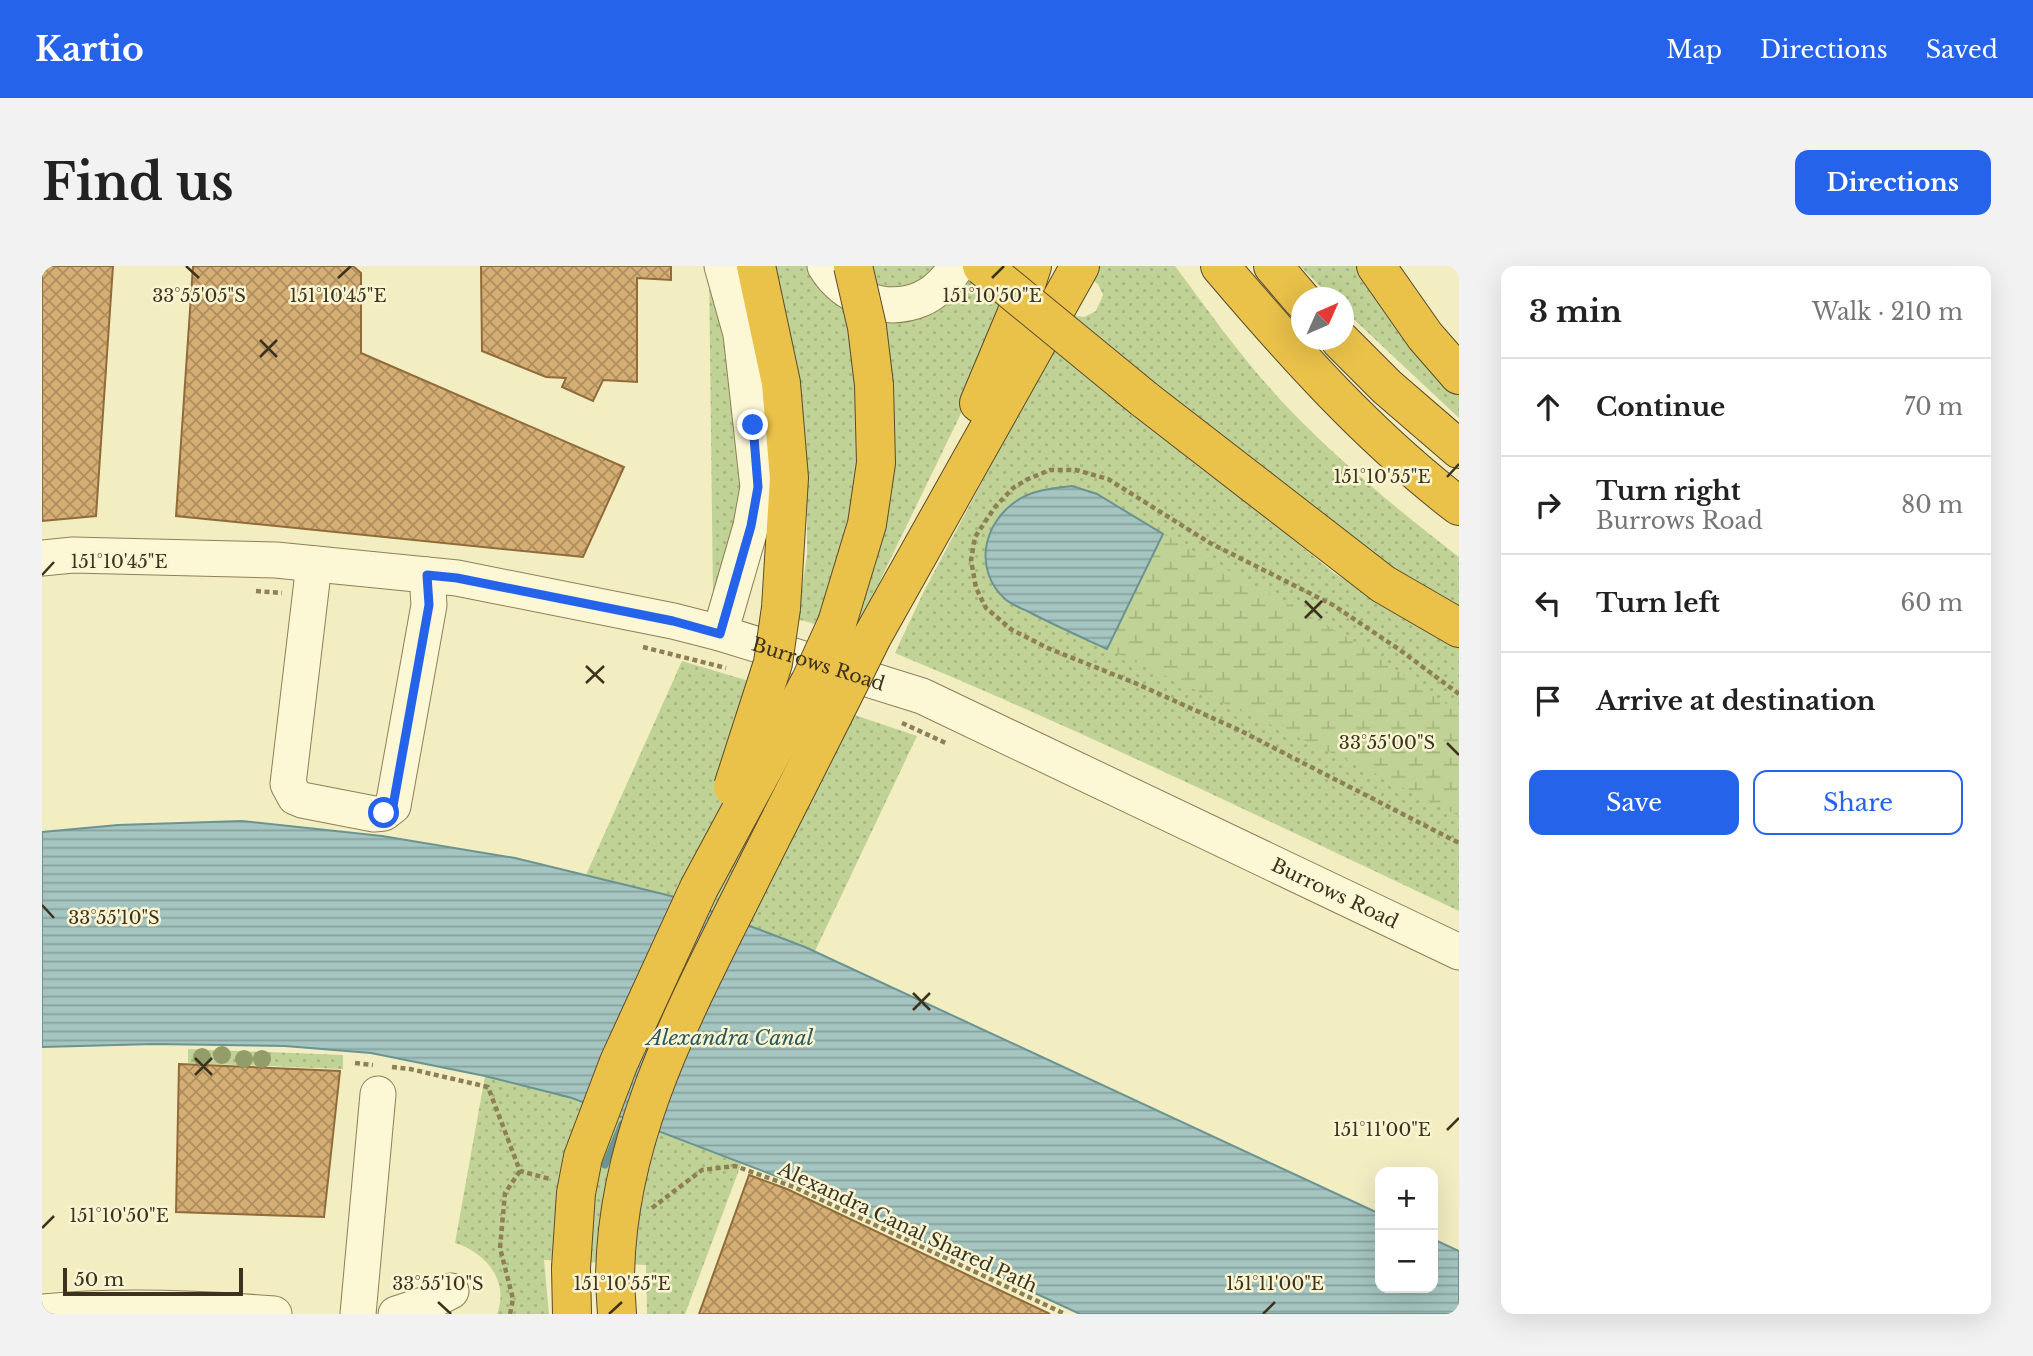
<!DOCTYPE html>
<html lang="en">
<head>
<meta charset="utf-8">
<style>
  body { margin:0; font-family:"Libre Baskerville",serif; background:#f2f2f2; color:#222 }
  .controls { position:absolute; right:21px; bottom:21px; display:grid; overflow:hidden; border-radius:14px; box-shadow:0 7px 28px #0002 }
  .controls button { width:63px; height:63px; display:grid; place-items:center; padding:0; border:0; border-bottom:2px solid #e0e0e0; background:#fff; color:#222; font:35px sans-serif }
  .compass { position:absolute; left:1249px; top:21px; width:63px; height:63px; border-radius:50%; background:#fff; box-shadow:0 7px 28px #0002; rotate:45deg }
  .scale { position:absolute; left:21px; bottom:18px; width:180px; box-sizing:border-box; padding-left:7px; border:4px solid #3d321d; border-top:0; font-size:19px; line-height:24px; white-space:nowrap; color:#3d321d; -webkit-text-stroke:5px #f9f5d3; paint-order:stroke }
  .stop { position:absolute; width:21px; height:21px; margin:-16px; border:5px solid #2563eb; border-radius:50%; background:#fff }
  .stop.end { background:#2563eb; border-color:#fff; box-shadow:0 2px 7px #0008 }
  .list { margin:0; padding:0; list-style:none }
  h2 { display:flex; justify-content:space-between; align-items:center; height:91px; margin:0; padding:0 28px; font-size:30px }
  h2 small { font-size:23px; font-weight:400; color:#767676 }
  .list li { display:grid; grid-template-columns:46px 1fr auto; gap:21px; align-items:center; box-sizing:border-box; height:98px; padding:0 28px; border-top:2px solid #e0e0e0 }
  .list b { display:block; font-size:26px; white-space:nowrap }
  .list p { margin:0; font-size:23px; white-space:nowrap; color:#767676 }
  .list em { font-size:23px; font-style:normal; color:#767676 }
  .actions { display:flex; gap:14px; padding:21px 28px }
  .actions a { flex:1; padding:16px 0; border:2px solid #2563eb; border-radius:14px; text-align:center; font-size:24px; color:#2563eb }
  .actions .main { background:#2563eb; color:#fff }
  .icon { flex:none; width:38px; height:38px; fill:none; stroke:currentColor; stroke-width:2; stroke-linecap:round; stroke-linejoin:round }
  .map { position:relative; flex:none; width:1417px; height:1048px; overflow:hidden; border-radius:14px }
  header { display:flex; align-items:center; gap:42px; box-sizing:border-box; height:98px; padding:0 35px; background:#2563eb; color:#fff }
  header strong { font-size:33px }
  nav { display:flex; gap:38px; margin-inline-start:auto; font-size:24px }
  .intro { display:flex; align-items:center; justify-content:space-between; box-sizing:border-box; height:168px; padding:0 42px }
  h1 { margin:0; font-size:49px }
  .button { padding:18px 32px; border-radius:14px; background:#2563eb; color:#fff; font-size:24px; font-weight:700 }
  main { display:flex; gap:42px; padding:0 42px }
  aside { flex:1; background:#fff; border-radius:14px; box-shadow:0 7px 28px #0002 }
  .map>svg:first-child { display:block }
</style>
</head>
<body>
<header>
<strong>Kartio</strong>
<nav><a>Map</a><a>Directions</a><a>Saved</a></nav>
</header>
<div class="intro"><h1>Find us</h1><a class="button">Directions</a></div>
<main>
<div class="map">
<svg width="1417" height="1048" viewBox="0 0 1417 1048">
  <defs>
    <pattern id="grass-dots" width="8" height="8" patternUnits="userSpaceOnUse" patternTransform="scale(1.75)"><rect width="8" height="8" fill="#c0d295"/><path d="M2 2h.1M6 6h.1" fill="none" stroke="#a6b580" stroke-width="1.8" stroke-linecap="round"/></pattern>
    <pattern id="wetland-marsh" width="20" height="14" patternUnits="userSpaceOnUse" patternTransform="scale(1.75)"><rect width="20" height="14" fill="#c0d295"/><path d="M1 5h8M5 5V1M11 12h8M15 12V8" fill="none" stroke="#a6b580"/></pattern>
    <pattern id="water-rules" width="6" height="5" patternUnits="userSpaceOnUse" patternTransform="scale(1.75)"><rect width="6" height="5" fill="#a5c5c1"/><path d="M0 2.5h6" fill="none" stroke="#88a19c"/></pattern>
    <pattern id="building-cross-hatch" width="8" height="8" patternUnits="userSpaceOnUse" patternTransform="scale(1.75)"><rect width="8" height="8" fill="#d5ae74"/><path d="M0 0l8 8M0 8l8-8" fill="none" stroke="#ae8e5f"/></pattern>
  </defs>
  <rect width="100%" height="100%" fill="#f3edc2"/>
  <g fill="url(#grass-dots)">
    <polygon points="667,0 674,0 706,232 671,331"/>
    <polygon points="724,0 770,0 816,41 927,0 961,43 925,135 818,356 812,354 816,221 780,360 755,353 765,289 765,227"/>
    <polygon points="796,0 905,0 869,25 836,24"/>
    <path d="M1031,0h102c36,49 72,99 114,143 52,54 110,102 170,148v60l-228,-128 103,84 125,75v263c-187,-88 -373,-179 -564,-258l29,-62 147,-276 13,2 12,-6 7,-16 -5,-11z"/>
    <polygon points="1258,0 1319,0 1389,98 1417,130 1417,152 1302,44 1302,32 1289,31"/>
    <polygon points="640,395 747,427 875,470 773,685 629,630 544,609"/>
    <polygon points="146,783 301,789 301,803 146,797"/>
    <path d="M443,810l87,22 170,64 -57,152h-38l-1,-49 -102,-5 5,54h-52c13,-33 -12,-62 -42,-71z"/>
  </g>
  <polygon fill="url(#wetland-marsh)" points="1121,268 1319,379 1417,447 1417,550 1324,503 1065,383"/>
  <g fill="url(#water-rules)" stroke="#6a9492" stroke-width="2">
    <path d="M1030,220l25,8 66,40 -56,115c-26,-12 -53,-24 -78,-37 -8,-4 -17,-7 -24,-13 -31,-28 -23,-74 10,-97 16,-12 38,-14 57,-16z"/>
    <polygon points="200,555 340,570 473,592 629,630 763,681 1338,948 1338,1022 1391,1022 1391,973 1417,985 1417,1048 1038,1048 773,925 530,832 443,810 329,787 243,780 112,778 0,781 0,566 76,559"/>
  </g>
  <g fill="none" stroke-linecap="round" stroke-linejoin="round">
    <polyline stroke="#6a9492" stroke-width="7" points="563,899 580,858"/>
  </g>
  <g fill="url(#building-cross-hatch)" stroke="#916c3a" stroke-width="2">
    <polygon points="0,0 71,0 54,250 0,255"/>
    <polygon points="151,0 311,0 319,7 319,87 582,201 541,291 134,250"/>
    <polygon points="439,0 629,0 629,14 595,12 595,116 561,114 551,135 520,121 524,112 504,111 440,85"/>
    <polygon points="137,798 298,805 282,951 134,946"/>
    <polygon points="707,909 745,923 1008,1048 657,1048"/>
  </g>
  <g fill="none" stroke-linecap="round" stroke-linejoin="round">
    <defs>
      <g id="minor">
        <path d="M783,0c19,32 61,48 96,33 15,-6 27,-20 36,-33"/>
        <path id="s1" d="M0,292l31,-3 203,5 181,18 216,43 47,12 202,63 537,256"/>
        <polyline points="272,298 246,518 253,531 260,534 332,548 342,547 351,540 387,339 385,309"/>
        <polyline points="678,367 709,260 716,221 699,68 680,0"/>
        <path d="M0,1046c77,-7 155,-4 232,2"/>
        <polyline points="316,1048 336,828"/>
        <polyline points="354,1048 384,1038 409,1025"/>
      </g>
      <g id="highway">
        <polyline points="714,0 739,117 747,212 739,342"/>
        <path d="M1178,0c73,86 149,171 239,240"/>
        <polyline points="1231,0 1260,34"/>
        <polyline points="1334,0 1383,70 1417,109"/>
        <polyline points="1298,74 1345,121 1417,183"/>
        <polyline points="1102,133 1341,318 1417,362"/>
        <polyline points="937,137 974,49 990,0"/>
        <polyline points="795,357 825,258 834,197 832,119"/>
        <polyline points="830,371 1038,0"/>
        <polyline points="529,1002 530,1048"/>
        <polyline points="573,1016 575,1048"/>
      </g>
    </defs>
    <use href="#minor" stroke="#8f7f57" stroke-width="37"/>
    <use href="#highway" stroke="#5c4b2c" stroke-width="40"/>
    <g stroke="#8f7f57" stroke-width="4.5" stroke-dasharray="5 3.5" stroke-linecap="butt">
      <polyline points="214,325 240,327"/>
      <polyline points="601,381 684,402"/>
      <polyline points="1417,428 1358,384 1291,339 1168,277 1066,213 1034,204 1008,204 986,213 971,222 953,241 933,271 929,294 934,322 944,342 970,364 1008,383 1093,417 1197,464 1417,577"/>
      <polyline points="860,457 906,478"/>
      <polyline points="313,797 331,799"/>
      <polyline points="350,801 368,803 446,821 478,905 508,913"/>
      <polyline points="610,942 660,904 693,900 752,921 1023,1048"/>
      <polyline points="468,1048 471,1033 458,982 463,927 478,905"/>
    </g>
    <use href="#minor" stroke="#fcf8d6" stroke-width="35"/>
    <use href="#highway" stroke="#eac24a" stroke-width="38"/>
    <defs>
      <g id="highway-bridge">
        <polyline points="811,0 825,61 832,119"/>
        <polyline points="940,0 1102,133"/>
        <polyline points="691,521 731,397 739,342"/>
        <polyline points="529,1002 534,927 541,891 577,796 657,622 769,414 795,357"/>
        <path d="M573,1016c0,-140 65,-262 126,-384 43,-87 88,-173 131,-261"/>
      </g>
    </defs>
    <use href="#highway-bridge" stroke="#5c4b2c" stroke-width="40" stroke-linecap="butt"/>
    <use href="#highway-bridge" stroke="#eac24a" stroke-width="38"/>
  </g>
  <g fill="#929d69">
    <circle cx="180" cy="789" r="9"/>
    <circle cx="160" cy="791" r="9"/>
    <circle cx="202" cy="793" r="9"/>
    <circle cx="220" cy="793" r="9"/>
  </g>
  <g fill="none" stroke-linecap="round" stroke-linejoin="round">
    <polyline stroke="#2563eb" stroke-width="9" points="342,547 351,540 387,339 385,309 415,312 631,355 678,368 709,260 716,221 711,159"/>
  </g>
  <path fill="none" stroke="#3d321d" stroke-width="2.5" d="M144,0l13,12M296,12l13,-12M950,12l12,-12M218,74l17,17M218,91l17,-17M1405,211l12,-13M0,309l12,-13M1263,335l17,17M1263,352l17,-17M544,400l18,17M544,417l18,-17M1405,477l12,12M0,639l12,13M871,727l17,17M871,744l17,-17M153,792l17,17M153,809l17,-17M1405,864l12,-12M0,962l12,-12M396,1036l13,12M567,1048l13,-12M1221,1048l12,-12"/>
  <g text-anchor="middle" stroke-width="5" stroke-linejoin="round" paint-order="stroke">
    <g font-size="19" fill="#3d321d" stroke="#f9f5d3">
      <text dy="7" stroke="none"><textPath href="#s1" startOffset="788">Burrows Road</textPath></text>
      <text dy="7" stroke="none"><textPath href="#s1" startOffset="1354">Burrows Road</textPath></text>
      <text transform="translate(866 961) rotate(25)" y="7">Alexandra Canal Shared Path</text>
    </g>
    <g font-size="21" font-style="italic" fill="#2a585e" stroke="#f9f5d3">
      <text x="688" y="779">Alexandra Canal</text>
    </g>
  </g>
  <g font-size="18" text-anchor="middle" fill="#3d321d" stroke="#f9f5d3" stroke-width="5" stroke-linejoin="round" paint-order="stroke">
    <text x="157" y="36">33°55'05"S</text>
    <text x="296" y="36">151°10'45"E</text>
    <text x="950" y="36">151°10'50"E</text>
    <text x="1340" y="217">151°10'55"E</text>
    <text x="77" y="302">151°10'45"E</text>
    <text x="1345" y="483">33°55'00"S</text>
    <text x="72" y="658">33°55'10"S</text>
    <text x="1340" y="870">151°11'00"E</text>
    <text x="77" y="956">151°10'50"E</text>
    <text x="1233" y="1024">151°11'00"E</text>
    <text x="396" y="1024">33°55'10"S</text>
    <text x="580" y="1024">151°10'55"E</text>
  </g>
</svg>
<div class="controls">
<button>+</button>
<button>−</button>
</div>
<svg class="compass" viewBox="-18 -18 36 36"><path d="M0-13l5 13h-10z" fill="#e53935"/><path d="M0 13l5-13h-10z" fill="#767676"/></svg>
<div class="scale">50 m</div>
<div class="stop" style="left:342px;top:547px"></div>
<div class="stop end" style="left:711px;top:159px"></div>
</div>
<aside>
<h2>3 min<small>Walk · 210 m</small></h2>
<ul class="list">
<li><svg class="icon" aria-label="ahead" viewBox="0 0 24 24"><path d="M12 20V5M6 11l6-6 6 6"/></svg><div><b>Continue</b></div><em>70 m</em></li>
<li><svg class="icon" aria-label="right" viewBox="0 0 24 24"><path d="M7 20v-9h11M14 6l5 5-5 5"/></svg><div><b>Turn right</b><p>Burrows Road</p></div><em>80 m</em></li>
<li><svg class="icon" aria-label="left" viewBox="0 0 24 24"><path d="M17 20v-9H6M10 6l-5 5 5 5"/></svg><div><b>Turn left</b></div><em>60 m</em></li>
<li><svg class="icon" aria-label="arrive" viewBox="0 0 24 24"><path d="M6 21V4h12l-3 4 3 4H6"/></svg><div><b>Arrive at destination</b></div></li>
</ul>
<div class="actions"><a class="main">Save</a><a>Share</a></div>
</aside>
</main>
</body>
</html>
